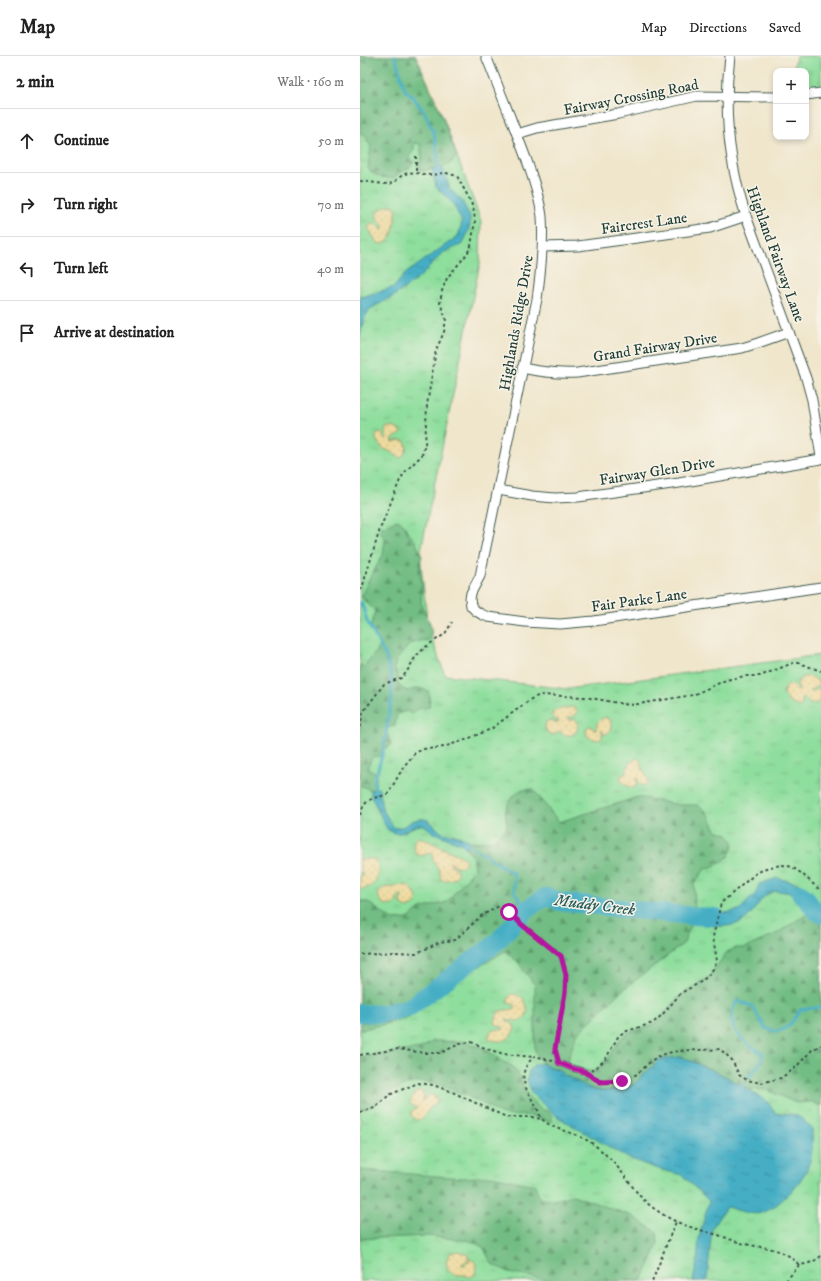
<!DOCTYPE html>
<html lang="en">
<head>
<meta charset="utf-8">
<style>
  body { margin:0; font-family:"IM FELL DW Pica",serif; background:#f6f6f6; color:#222 }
  .controls { position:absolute; right:12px; top:12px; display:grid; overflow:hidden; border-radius:8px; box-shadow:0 2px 6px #0003 }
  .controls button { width:36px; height:36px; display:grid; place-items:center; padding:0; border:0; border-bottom:1px solid #e0e0e0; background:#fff; color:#222; font:20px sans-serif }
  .stop { position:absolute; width:12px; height:12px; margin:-9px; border:3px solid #b5179e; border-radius:50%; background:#fff }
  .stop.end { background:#b5179e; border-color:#fff; box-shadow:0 1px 4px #0008 }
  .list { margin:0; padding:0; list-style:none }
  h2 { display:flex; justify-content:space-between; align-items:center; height:52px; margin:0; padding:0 16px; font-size:17px }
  h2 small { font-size:13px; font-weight:400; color:#767676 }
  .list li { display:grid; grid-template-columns:26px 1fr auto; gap:12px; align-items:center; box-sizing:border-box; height:64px; padding:0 16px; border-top:1px solid #e0e0e0 }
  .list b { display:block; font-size:15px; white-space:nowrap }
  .list em { font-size:13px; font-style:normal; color:#767676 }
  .icon { flex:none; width:22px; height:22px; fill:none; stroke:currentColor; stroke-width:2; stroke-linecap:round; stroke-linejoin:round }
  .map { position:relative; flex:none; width:461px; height:1225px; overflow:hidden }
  header { display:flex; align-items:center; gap:24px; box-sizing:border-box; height:56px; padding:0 20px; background:#fff; border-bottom:1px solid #e0e0e0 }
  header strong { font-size:19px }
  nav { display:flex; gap:22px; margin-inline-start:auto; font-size:14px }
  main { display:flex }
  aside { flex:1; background:#fff }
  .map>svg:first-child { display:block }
</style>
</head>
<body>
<header>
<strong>Map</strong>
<nav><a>Map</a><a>Directions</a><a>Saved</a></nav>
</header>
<main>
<aside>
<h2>2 min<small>Walk · 160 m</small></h2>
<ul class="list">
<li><svg class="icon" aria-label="ahead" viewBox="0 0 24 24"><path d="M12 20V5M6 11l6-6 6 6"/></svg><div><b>Continue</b></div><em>50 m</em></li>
<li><svg class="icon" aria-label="right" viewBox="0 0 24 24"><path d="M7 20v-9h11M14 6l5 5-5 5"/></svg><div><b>Turn right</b></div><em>70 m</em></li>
<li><svg class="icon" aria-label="left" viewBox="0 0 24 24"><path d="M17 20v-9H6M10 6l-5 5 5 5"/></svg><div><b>Turn left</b></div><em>40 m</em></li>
<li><svg class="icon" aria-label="arrive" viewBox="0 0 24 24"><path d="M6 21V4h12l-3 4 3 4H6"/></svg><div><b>Arrive at destination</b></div></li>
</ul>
</aside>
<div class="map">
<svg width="461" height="1225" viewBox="0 0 461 1225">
  <defs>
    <pattern id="grass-tufts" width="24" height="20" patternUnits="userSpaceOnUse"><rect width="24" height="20" fill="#8ede9d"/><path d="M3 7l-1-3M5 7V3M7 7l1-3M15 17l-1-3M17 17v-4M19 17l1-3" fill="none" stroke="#7abf88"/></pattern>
    <pattern id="forest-firs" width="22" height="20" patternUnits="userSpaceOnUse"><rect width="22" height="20" fill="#72bd84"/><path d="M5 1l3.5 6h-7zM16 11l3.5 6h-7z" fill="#5d9b6d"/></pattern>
    <pattern id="sand-dots" width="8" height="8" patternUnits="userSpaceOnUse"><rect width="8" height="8" fill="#eeda9e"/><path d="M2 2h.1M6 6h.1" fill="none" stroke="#ccbc89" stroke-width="1.8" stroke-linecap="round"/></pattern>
    <pattern id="water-ripples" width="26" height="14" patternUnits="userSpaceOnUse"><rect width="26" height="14" fill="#45aec4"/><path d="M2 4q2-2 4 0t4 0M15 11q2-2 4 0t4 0" fill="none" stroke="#398fa0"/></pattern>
  </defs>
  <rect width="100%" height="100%" fill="#f7f3e8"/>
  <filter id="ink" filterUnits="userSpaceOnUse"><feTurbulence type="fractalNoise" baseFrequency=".025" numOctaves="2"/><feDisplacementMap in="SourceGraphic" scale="8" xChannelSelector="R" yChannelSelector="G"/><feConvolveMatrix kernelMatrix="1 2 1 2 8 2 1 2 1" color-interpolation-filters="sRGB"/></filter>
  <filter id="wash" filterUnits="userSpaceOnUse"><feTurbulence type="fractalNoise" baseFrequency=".012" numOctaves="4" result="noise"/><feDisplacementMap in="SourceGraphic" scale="16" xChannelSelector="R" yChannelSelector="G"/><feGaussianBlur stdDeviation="0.9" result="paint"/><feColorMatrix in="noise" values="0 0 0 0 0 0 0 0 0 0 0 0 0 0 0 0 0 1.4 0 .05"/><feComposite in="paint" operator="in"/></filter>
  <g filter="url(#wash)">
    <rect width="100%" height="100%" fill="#f0e6cc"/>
    <g fill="url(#grass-tufts)" stroke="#568e68">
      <polygon points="0,0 56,0 82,59 121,165 120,207 60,499 68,572 85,619 208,633 461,599 461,1225 0,1225"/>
      <polygon points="436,0 461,0 461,31 446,33 446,15 433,15"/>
    </g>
    <g fill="url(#forest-firs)" stroke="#487d5c">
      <path d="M0,0h56l26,59 15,41 -9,10 -27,5 -3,-5 4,-8 -1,-6v-8l-7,-1v7l-5,7 4,5c-2,8 -8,7 -14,11 -2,2 -3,4 -5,5 -11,0 -20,-1 -26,-10l3,-21 -6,-12 -5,-1z"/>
      <path d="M37,464l6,3 5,10 7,8 7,15c-4,11 -1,20 0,31 0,6 -2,13 0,19 4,11 15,23 6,35l-4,-1 -14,4 -13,15 -3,9 4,8 -1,6 4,6 6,3 12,-3 9,3c2,5 2,11 1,16l-11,2 -7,5 -4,-3c-13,4 -9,2 -12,14l-7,3 -1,4 4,12 -2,3 -7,2 -1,6 -4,2 -3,-1 -3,3 -3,10 6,3 3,3 -2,13 -4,2 -11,-5v-121l4,3 17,-22 -6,-10 -5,-5 5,-19 -14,-14 8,-18 14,-24 2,-16 -5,-7 2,-6c6,0 9,-4 15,-6z"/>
      <path d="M173,733l26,33 79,-25 42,8h18l10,8 8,17 12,4 6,9 -5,13 -12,9 -12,4 -11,15 1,25 -4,14 -7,20 -64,49 -43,42 -10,28 17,8 9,2 10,-7 19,-28 6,-4 24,-8 6,-4 22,-25 29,-19 18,-25 9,-4h9l31,-14 31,-20 14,-5v197l-9,-4 -16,1 -31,-14h-17l-29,-16 -37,-16 -22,3 -27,25 -23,6 -16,-1 -28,-14 -7,-6 -16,-6 -8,-12v-67l-18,-24 -12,-10 -43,26 -56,42 -46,11v-130l9,3 23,17 16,-1 12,-10 27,-7 27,-33 -2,-14 -6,-7 4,-7c21,2 23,1 37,-15l-2,-16 7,-13 9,-7z"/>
      <path d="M74,985l32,1 20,7 17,13 9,4 9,12 2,8 3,8 16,16 6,1 4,5v5c-7,1 -13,-4 -20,-5 -9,-2 -19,1 -27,-1 -7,-1 -13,-7 -19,-10 -17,-8 -42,-21 -60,-23 -9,-2 -27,5 -35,10 -11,7 -17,17 -31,17v-52l60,-8z"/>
      <polygon points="0,1114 102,1122 131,1120 175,1129 180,1143 194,1144 213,1139 272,1160 297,1176 298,1189 284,1220 280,1225 196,1225 153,1218 132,1208 123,1191 111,1185 68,1180 0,1183"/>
    </g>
    <g fill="url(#sand-dots)" stroke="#868c69">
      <path d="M31,149l6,3c-3,12 -2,40 -20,35l-9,-15 4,-6c5,2 6,6 11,8v-4l-7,-9c1,-7 8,-10 15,-12z"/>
      <polygon points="27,371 33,371 39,374 41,378 33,382 32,386 40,384 45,385 47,391 44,399 40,402 31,396 22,392 16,384 16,379 19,376 22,377 25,383 27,382 25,375"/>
      <polygon points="447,620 454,622 459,627 457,631 452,633 449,635 451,636 457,633 461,636 461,644 455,648 450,648 443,640 442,642 442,649 439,651 428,646 427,641 423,639 424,634 428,629 433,628 438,635 439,633 437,628 441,622"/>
      <path d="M212,651l4,2 2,2 -2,4 -6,2 -2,1 2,2 5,-1 3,4c-1,2 0,5 -1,7 -3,7 -14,7 -17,1l-7,4 -5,-2 -3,-5 1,-6 5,-2 6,3 2,-2 -7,-4v-4l4,-3z"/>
      <path d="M246,661l5,4c0,6 0,11 -6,14l-3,-5v8l-2,2 -8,-1 -5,-3 -1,-7 3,-3 3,1 2,3h2c0,-8 3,-10 10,-13z"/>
      <path d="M278,702l2,2 2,7 6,12v5l-4,2 -5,-3 -2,-5h-1l1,5 -1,4c-6,1 -12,-2 -15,-7v-5l5,-1c1,-7 5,-14 12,-16z"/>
      <path d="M59,781c10,4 20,9 30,14 8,3 9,3 17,9l-1,4 -3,3h-4l-9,-5 8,8v6c-5,4 -9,5 -16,4l-2,-10 -7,-11 1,-5 -2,-1 -10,3 -5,-2c-3,-7 -5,-12 3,-17z"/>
      <path d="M0,801l2,3c4,-1 9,-2 13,0 6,5 3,21 -3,25 -3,2 -6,3 -9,4l-3,-1v-10l3,-4 -1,-2h-2z"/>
      <path d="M44,829c6,1 8,3 11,8 4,9 2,11 -7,15l-5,-2 -3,-5 2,-5v-2l-5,5 -2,5c-9,4 -14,-1 -17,-9 5,-10 7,-7 16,-8 4,-1 7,-2 10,-2z"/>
      <path d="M153,938c19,1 21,35 -6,25l-1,1 7,4 2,4c-5,12 -12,16 -26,11 -1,-11 7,-9 15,-10l-1,-2 -6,-2 -2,-3c3,-17 10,-9 20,-14v-3l-7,-2c0,-5 1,-7 5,-9z"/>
      <polygon points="59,1035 63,1036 64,1041 63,1045 68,1039 72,1039 76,1041 77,1045 75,1048 69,1053 62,1063 57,1064 52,1061 51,1056 53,1054 57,1052 51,1049 50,1046 55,1037"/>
      <polygon points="97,1195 107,1198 109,1203 101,1209 105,1209 110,1203 115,1206 117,1210 116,1218 110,1221 104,1219 96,1219 88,1214 86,1205 90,1197"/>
    </g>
    <g fill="url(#water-ripples)" stroke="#32767c">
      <polygon points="82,111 90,133 102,145 110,160 110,170 103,188 82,197 60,221 34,240 10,253 4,263 0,280 0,243 1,241 34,231 45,218 98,180 102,166 93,148 76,131 72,113"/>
      <path d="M15,732h3l2,3 2,17 11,19c9,4 17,-7 26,-8 13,-2 15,10 24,14 2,1 6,1 9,1 6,2 12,4 18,7l-4,7 -4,-4 -28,-11 -10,-8c-15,-1 -22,16 -37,4l-16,-33v-6z"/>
      <path d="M417,822l23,6 21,22v3l-14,5 -11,-20c-6,-1 -12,-3 -18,-3 -17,0 -22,22 -35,30 -15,9 -35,4 -52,2l4,-14 30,4 14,-3 17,-17 3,-9z"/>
      <path d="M322,1001l37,16 29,16 20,13 7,11c21,2 22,-1 37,16 0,9 1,19 -1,28 -3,20 -30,49 -49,56 -10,3 -27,-4 -36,-6l-14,21 -5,53h-14l4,-19 2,-25 10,-36 -27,-26 -27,-7 -27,-10 -72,-42 -24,-22 -5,-14 2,-9 5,-6 5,-2 4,1 16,6 7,6 28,14 16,1 23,-6 27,-26z"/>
    </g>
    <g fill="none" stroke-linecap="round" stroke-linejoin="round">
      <g stroke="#45aec4" stroke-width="3">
        <polyline points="35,0 45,34 53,41 65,57 74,77 77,96 78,115"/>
        <polyline points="0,546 2,548 7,565 26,601 31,620 32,639 23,696 14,726 15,737"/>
        <polyline points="105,786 154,818 154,835 166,854"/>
        <path d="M389,1021l11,-14 3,-9c-16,-10 -33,-20 -31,-41 0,-4 3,-8 5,-12l15,5 13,22c4,1 10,4 13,3 10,-1 17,-13 22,-21l21,-3"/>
        <polyline points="381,1033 384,1027"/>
      </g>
      <g stroke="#45aec4" stroke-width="18">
        <polyline points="440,837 446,842 455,855 461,858"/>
        <polyline points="0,957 21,958 50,951 136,887 166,854 185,841 189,841 200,846 333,860 356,861"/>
      </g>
    </g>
  </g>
  <g filter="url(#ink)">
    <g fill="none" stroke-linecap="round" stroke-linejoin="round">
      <defs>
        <polyline id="service" points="199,1007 211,1012 223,1015"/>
        <g id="minor">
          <path d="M126,0c14,35 28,70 41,105 6,18 13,37 15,56 2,28 -1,54 -5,82l-57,277 -9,17 -1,6 1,7 5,5 5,3 7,3 37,5 35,2 34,-3 227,-34"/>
          <path d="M370,0c-7,55 -1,108 16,160l60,162 6,22 9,57"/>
          <polyline points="446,39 461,37"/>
          <polyline points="157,78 177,72 258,58 337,40 416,41"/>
          <polyline points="183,191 218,190 350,172 386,160"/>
          <path d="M162,312c19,4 36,6 55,5l165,-25 16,-5 31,-11"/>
          <polyline points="138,434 172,440 195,442 218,441 319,427 461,403"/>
        </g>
      </defs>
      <use href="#service" stroke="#3e564b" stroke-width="6"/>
      <use href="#minor" stroke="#3e564b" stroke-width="11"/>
      <g stroke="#3e564b" stroke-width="2" stroke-dasharray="3 3" stroke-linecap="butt">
        <polyline points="56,100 56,116"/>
        <path d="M0,125l24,3 10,-1c13,-16 21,-9 38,-8 4,0 8,-2 12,-2 4,0 9,2 13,3l14,26 3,10 1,9 -4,25 -4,8 -20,24 -5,13 -2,12 6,16 -2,13 -8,18 -9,55 -2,40 -3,10 -16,16 -6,9 -20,49 -18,59 -2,2"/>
        <polyline points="0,671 3,656 24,628 41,622 46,617 56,600 68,589 82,580 87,575 92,566"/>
        <path d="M0,759c5,-18 13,-16 28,-21l16,-28 11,-13 8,-4 17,-1 25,-8 26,-11 40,-30 9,-4 45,2 44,8 10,-1 54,-9 33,-15 19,-4h15l33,-13h6l22,8"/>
        <polyline points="0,898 35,896 56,897 68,892 79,886 95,884 121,860 141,849 161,868 201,900 206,919 205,937 195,993 197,1001"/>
        <polyline points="0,999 38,993 65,997 81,997 99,988 111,986 127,993 144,998 173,1001"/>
        <path d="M193,1005l-18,-5c-21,18 -9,33 2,52 2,4 3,9 5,11 11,11 28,12 41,19 8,4 16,10 22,16 14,12 23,28 35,42 10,11 24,20 37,26 14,6 27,9 41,13 7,2 13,5 20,7 22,7 44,3 61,23"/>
        <polyline points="231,1015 245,1004 259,979 267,975 293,967 302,959 321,937 339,927 348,920 353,913 357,905 353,881 361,847 395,818 406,812 415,810 423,809 432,811 441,817 461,835"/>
        <path d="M229,1019c3,2 7,5 11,6 10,4 30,-1 38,-8 8,-6 14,-15 24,-18 18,-7 39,-4 58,-6l12,11 7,15 8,5 14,3 20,-5 14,-10 17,-18 9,-5"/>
        <polyline points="0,1056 15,1052 29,1039 58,1027 73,1029 90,1035 146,1061 172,1061 181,1063"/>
        <path d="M292,1225c9,-20 15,-40 24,-59"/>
        <path d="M426,1225l13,-16c9,-1 15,-3 22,-9"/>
      </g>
      <use href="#service" stroke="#fff" stroke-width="4.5"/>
      <use href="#minor" stroke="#fff" stroke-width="9"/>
    </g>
  </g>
  <g fill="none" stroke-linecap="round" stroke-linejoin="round" filter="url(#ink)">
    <polyline stroke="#b5179e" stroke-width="5" points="149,856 161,868 201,900 206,919 205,937 195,993 199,1007 211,1012 223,1015 241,1026 262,1025"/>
  </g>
  <g text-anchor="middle" stroke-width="3" stroke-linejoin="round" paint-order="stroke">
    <g font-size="15" fill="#1f3d34" stroke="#f7f3e8">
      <text transform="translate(271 41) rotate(-11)" y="5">Fairway Crossing Road</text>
      <text transform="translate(284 167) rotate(-8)" y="5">Faircrest Lane</text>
      <text transform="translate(416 198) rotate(70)" y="5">Highland Fairway Lane</text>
      <text transform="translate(156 267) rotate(-80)" y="5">Highlands Ridge Drive</text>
      <text transform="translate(295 291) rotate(-9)" y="5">Grand Fairway Drive</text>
      <text transform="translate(297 415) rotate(-9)" y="5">Fairway Glen Drive</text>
      <text transform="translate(279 544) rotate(-8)" y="5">Fair Parke Lane</text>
    </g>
    <g font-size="16" font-style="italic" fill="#2a5f5f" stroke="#f7f3e8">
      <text transform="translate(235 848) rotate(7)" y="6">Muddy Creek</text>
    </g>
  </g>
</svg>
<div class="controls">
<button>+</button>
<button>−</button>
</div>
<div class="stop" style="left:149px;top:856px"></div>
<div class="stop end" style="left:262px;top:1025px"></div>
</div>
</main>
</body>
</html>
